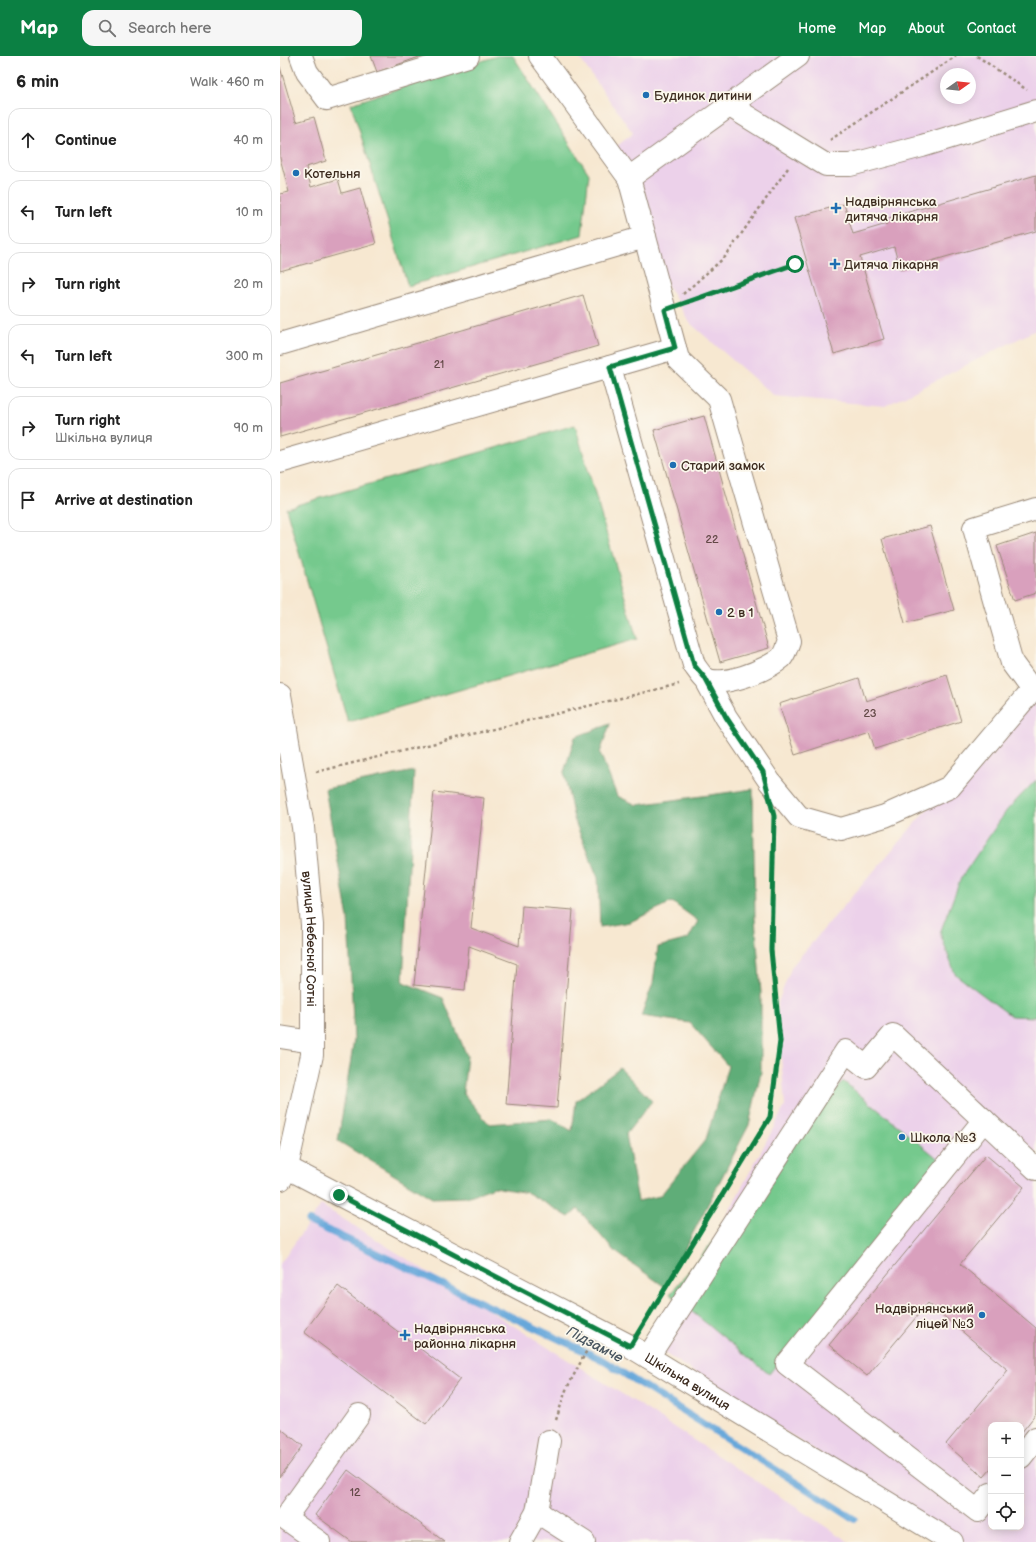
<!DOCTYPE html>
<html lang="en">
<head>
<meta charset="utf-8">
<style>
  body { margin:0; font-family:"Balsamiq Sans",sans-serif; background:#f6f6f6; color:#222 }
  .controls { position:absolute; right:12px; bottom:12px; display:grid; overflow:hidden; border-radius:8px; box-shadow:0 2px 10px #0003 }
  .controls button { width:36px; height:36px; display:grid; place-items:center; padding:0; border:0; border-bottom:1px solid #e0e0e0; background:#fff; color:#222; font:20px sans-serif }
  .compass { position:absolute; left:660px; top:12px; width:36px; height:36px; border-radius:50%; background:#fff; box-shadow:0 2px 10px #0003; rotate:75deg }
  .stop { position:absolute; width:12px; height:12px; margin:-9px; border:3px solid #0b8043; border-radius:50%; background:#fff }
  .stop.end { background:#0b8043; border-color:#fff; box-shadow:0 1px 4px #0008 }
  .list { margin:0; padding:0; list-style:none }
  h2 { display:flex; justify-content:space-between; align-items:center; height:52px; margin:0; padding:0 16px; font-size:17px }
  h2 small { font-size:13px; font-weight:400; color:#767676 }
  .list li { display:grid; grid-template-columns:26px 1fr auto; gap:12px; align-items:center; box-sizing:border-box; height:64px; margin:0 8px 8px; padding:0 8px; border:1px solid #e0e0e0; border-radius:12px }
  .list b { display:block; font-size:15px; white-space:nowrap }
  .list p { margin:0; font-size:13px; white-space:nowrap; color:#767676 }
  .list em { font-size:13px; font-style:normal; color:#767676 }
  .icon { flex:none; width:22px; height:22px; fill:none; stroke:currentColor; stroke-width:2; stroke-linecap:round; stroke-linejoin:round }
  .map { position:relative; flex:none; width:756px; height:1486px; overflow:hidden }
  header { display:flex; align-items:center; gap:24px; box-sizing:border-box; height:56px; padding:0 20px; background:#0b8043; color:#fff }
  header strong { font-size:19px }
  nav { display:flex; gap:22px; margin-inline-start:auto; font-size:14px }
  .search { width:280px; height:36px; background:#f6f6f6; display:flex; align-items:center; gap:10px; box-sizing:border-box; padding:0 14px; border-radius:12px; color:#767676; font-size:15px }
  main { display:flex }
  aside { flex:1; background:#fff }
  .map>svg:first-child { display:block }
</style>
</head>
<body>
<header>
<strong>Map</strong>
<div class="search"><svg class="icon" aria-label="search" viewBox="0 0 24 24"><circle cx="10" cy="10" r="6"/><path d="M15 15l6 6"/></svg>Search here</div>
<nav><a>Home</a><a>Map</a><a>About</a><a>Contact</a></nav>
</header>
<main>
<aside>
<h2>6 min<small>Walk · 460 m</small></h2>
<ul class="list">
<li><svg class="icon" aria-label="ahead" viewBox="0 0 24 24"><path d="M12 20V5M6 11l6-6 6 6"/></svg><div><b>Continue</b></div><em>40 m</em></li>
<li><svg class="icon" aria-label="left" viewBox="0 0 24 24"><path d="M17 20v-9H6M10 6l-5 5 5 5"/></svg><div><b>Turn left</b></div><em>10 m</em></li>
<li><svg class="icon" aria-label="right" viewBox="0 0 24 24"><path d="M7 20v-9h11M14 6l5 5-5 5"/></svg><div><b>Turn right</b></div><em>20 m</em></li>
<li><svg class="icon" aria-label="left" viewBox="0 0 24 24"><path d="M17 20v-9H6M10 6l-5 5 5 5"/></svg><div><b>Turn left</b></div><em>300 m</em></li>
<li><svg class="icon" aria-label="right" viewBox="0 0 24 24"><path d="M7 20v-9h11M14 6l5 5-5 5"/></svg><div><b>Turn right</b><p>Шкільна вулиця</p></div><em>90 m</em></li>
<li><svg class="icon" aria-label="arrive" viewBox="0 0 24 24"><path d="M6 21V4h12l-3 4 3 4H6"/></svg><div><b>Arrive at destination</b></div></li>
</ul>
</aside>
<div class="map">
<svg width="756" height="1486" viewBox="0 0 756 1486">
  <rect width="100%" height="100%" fill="#fbf7ec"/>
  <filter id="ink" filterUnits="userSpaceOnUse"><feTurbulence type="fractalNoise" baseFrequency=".025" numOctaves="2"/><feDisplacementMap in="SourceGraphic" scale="8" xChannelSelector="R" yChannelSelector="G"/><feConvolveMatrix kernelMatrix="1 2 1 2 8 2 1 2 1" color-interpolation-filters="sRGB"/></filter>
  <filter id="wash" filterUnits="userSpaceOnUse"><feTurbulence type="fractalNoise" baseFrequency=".012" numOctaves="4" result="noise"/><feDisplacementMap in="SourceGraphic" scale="16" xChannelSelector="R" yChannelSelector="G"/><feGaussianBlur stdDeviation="0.9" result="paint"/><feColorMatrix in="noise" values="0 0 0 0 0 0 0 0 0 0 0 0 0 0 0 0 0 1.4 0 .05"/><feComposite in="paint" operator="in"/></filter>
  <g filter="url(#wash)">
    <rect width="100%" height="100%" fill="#f7e8d1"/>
    <g fill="#ecd1ea" fill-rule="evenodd">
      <path d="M298,0h458v274l-151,76 -111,-10 -84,-73 -41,-69 -39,-102 23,-19zM666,18h24v24h-24z"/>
      <path d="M756,627v859h-80l-304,-197 67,-115 66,-124 -8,-101 15,-39zM711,1369h30v102h-30z"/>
      <polygon points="41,1149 363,1351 569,1486 0,1486 0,1208"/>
    </g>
    <g fill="#74c98d" stroke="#587a56">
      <polygon points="217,0 233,0 309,118 302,179 128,230 71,48"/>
      <polygon points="295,369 357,583 68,666 6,452"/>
      <polygon points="756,724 756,961 731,960 675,918 660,877 681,822 727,754"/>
      <polygon points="563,1025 661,1105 489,1318 390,1238"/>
    </g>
    <polygon fill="#5fad78" stroke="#4d6c4b" points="330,668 320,697 337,740 357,749 473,733 475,862 481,937 481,1016 469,1069 385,1231 333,1194 298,1153 289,1161 248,1137 214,1131 187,1141 152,1142 58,1085 74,984 68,862 45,733 134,715 123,926 163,942 187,1000 183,1037 209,1068 272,1063 292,1075 296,1045 340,1012 372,1045 346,1078 358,1145 380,1140 426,1083 448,1010 410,967 361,960 373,927 378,891 408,883 418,865 392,846 350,866 320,871 318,822 294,763 284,716 295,681"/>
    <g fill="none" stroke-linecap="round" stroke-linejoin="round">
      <polyline stroke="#66a7da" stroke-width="7" points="28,1165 319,1302 574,1463"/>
    </g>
    <g id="blocks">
      <g fill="#d9a0bd">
        <polygon points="91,0 142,0 97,16"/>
        <polygon points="0,11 16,66 34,61 46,105 26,111 31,131 58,123 62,137 80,132 96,188 0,215 0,138 9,136 0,102"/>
        <polygon points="756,119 756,175 620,214 614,191 580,201 604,283 554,298 514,162 564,148 573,178 607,168 605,163"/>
        <polygon points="303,239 318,290 0,381 0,327"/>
        <polygon points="424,360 489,592 440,606 374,374"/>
        <polygon points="650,470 674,554 625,567 602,483"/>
        <polygon points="756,477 756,537 735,544 717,490"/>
        <polygon points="667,619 681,665 595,693 589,675 515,699 499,648 579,622 586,645"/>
        <polygon points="154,736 204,742 191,872 239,890 242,850 293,854 277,1052 226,1048 237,908 189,890 185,934 134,929"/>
        <polygon points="706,1099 744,1131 680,1208 756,1272 756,1358 741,1377 741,1369 711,1369 711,1413 704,1421 666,1388 728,1314 648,1247 587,1320 549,1289"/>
        <polygon points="58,1230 180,1323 146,1368 24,1276"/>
        <polygon points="0,1372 23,1390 0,1421"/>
        <polygon points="68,1414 165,1486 72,1486 35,1459"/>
      </g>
    </g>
  </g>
  <g filter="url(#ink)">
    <use href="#blocks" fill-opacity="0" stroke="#998978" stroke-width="1"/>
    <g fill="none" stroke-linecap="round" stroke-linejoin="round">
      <defs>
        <g id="minor">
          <polyline points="21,0 27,16 47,43 188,0"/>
          <path d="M260,0l89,122 49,181 41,40 70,242c-2,5 -4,13 -8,17 -14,12 -60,31 -77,20 -3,-3 -7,-9 -10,-13l-84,-298"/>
          <polyline points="450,50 546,109 570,109 642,90 756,55"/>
          <polyline points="349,122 518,0"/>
          <polyline points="0,288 365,181"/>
          <polyline points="0,406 395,292"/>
          <polyline points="425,622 446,661 490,726 519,761 561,773 605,760 670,731 752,634 732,607 694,472 756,453"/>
          <path id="s1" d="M0,639l23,132 9,98v130l-25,112 -6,12"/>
          <polyline points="0,981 32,986"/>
          <polyline points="704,1064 507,1308 698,1455 711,1438"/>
          <path id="s2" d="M0,1108l350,182 322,196"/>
          <polyline points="368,1301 566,995 586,1011 613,979 756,1113"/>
          <polyline points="741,1401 756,1382"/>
          <polyline points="257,1456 304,1486"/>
          <polyline points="39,1486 5,1462 79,1359"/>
          <polyline points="240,1486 257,1456 269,1385"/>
        </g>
      </defs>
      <use href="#minor" stroke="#998978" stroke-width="24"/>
      <g stroke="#998978" stroke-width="2.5" stroke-dasharray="3 3" stroke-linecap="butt">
        <polyline points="697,0 747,34"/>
        <polyline points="550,84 676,0"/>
        <polyline points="403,238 445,201 508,112"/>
        <polyline points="406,247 515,208"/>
        <polyline points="36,716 399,628"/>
        <polyline points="409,1192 490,1061 501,985 491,894 494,767"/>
        <polyline points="276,1364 286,1334 307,1294"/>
      </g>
      <use href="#minor" stroke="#fff" stroke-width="22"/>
    </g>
  </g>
  <g fill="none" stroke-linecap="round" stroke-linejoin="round" filter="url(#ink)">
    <polyline stroke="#0b8043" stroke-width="5" points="59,1139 350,1290 490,1061 500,985 491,894 494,760 483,716 446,661 425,622 414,609 330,311 395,292 385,254 515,208"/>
  </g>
  <g fill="#1f6fb2" stroke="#fbf7ec" stroke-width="1.5">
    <circle cx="366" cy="39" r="4"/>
    <circle cx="16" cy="117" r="4"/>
    <path d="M554 146h4v4h4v4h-4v4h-4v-4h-4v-4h4z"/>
    <path d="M553 202h4v4h4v4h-4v4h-4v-4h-4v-4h4z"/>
    <circle cx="393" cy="409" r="4"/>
    <circle cx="439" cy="556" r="4"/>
    <circle cx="622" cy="1081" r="4"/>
    <circle cx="702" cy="1259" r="4"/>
    <path d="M123 1273h4v4h4v4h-4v4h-4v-4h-4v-4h4z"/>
  </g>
  <g text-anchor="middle" stroke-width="3.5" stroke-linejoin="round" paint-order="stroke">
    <g font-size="11" fill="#624846">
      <text x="159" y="312">21</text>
      <text x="432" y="487">22</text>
      <text x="590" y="661">23</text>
      <text x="75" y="1440">12</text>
    </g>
    <g font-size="13" fill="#3b2a1e" stroke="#fbf7ec" text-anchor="start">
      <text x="374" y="44">Будинок дитини</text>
      <text x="24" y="122">Котельня</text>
      <text x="565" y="150">Надвірнянська<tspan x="565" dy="15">дитяча лікарня</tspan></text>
      <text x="564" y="213">Дитяча лікарня</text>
      <text x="401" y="414">Старий замок</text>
      <text x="447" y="561">2 в 1</text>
      <text x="630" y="1086">Школа №3</text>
      <text x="694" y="1257" text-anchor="end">Надвірнянський<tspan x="694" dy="15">ліцей №3</tspan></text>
      <text x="134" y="1277">Надвірнянська<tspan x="134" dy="15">районна лікарня</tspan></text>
    </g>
    <g font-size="13" fill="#3b2a1e" stroke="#fbf7ec">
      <text dy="5" stroke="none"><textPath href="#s1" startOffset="246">вулиця Небесної Сотні</textPath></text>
      <text dy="5" stroke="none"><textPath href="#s2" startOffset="462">Шкільна вулиця</textPath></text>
    </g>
    <g font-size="14" font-style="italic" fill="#4a5660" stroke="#fbf7ec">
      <text transform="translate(315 1288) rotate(28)" y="5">Підзамче</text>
    </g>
  </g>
</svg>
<div class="controls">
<button>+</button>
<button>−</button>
<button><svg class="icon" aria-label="locate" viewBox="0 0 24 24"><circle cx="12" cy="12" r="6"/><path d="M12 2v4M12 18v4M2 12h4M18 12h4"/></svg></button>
</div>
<svg class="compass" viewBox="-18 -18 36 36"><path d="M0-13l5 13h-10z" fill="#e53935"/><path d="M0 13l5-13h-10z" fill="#767676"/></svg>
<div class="stop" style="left:515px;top:208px"></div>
<div class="stop end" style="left:59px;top:1139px"></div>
</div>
</main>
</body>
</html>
